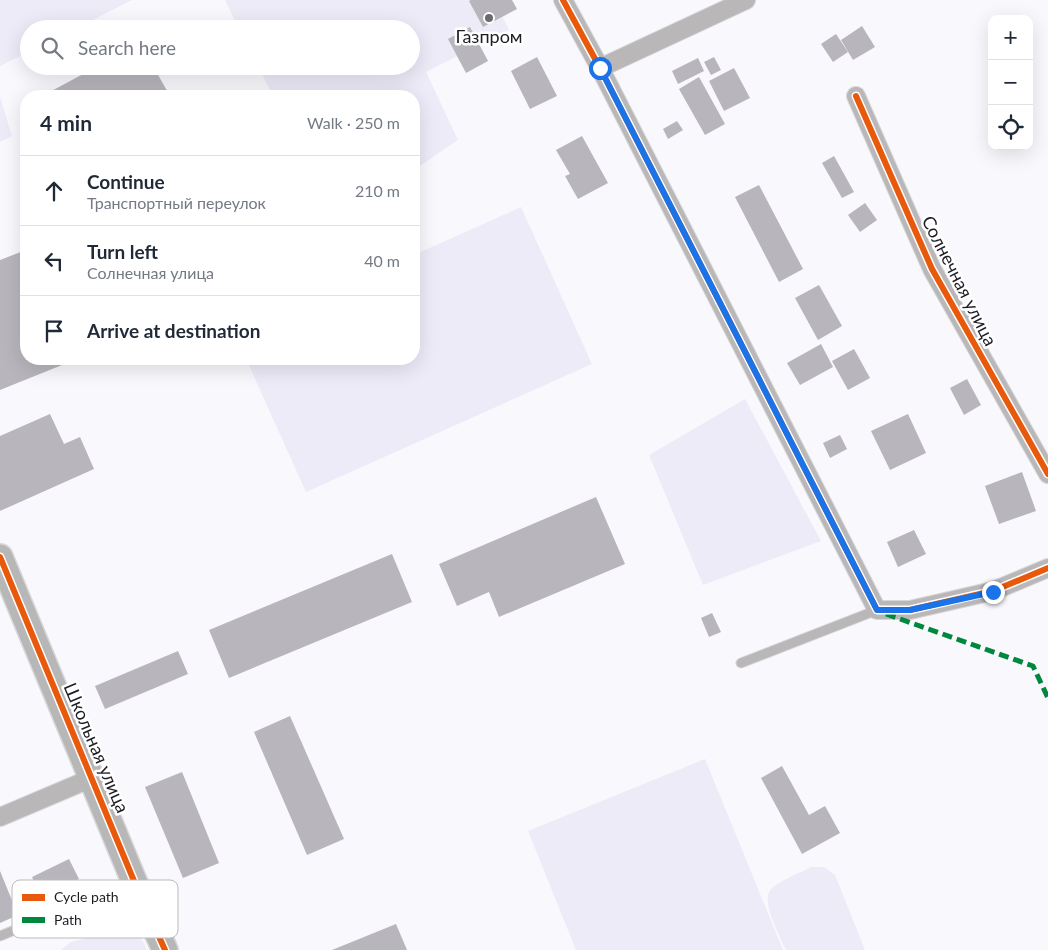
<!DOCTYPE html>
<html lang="en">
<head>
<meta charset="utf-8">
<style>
  body { margin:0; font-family:Lato,sans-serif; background:#f6f6f7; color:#1f2937 }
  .controls { position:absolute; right:15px; top:15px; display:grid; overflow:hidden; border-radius:10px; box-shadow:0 5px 20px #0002 }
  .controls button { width:45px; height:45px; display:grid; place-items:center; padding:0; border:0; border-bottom:1px solid #e0e1e3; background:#fff; color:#1f2937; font:25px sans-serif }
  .stop { position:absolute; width:15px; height:15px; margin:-11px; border:4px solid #1a73e8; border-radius:50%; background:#fff }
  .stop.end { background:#1a73e8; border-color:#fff; box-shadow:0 1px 5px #0008 }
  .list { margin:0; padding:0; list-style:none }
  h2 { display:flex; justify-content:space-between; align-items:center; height:65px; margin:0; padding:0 20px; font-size:21px }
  h2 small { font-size:16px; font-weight:400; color:#747a83 }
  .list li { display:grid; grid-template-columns:32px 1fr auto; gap:15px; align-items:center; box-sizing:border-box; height:70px; padding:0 20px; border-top:1px solid #e0e1e3 }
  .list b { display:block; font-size:19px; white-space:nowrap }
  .list p { margin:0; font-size:16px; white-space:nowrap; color:#747a83 }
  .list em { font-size:16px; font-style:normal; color:#747a83 }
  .icon { flex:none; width:28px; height:28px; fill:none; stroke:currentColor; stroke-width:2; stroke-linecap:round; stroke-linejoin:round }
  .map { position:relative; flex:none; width:1048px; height:950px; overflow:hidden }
  .search { position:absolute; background:#fff; box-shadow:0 5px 20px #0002; left:20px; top:20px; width:400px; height:55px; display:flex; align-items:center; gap:12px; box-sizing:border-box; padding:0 18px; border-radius:28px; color:#747a83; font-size:19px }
  .panel { position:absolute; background:#fff; box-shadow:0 5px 20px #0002; left:20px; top:90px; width:400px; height:275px; border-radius:20px }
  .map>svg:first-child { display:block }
</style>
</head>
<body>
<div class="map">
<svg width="1048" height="950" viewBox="0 0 1048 950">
  <rect width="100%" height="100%" fill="#f9f8fd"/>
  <g fill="#edebf8">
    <polygon points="0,0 132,0 75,29 29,29 29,52 0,66"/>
    <polygon points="225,0 494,0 509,30 426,72 458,140 414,170 414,96 273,96 258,66 411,66 411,29 239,29"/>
    <polygon points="0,97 12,136 0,142"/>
    <polygon points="521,207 592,364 306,492 246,359 414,359 414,255"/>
    <polygon points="745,399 821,541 703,585 649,455"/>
    <polygon points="705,759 783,950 576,950 528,831"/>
    <path d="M812,867h12l11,8 30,75h-79c-6,-14 -26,-49 -15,-61 6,-7 32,-18 41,-22z"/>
    <polygon points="135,925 147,950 61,950 71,942"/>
  </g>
  <g fill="#b8b5bd">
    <polygon points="471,0 512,0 517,9 483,27 469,1"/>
    <polygon points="862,26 875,47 853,60 841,40"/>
    <polygon points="470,27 488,61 466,73 448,39"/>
    <polygon points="836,34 848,52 833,62 821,44"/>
    <polygon points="537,57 557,96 530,109 511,71"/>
    <polygon points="714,57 721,70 711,75 704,62"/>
    <polygon points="698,58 704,71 678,84 672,71"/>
    <polygon points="98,66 153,66 170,96 47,96 46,94"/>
    <polygon points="734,68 750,98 724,111 709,81"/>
    <polygon points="699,77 725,124 705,135 679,89"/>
    <polygon points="677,121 683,130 668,139 663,129"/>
    <polygon points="582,136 608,183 578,199 565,176 570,174 556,150"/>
    <polygon points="834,156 854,192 842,198 822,163"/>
    <polygon points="759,185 803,269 779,282 735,197"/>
    <polygon points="865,203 877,220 860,232 848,215"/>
    <polygon points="26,250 26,359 77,359 0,390 0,260"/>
    <polygon points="819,285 842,326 818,340 795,298"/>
    <polygon points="821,344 833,367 800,385 787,363"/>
    <polygon points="854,349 870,378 848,390 832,361"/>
    <polygon points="967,379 981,405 964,415 950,388"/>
    <polygon points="50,414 64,444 80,437 94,469 0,511 0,436"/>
    <polygon points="908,414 926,453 890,470 871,431"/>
    <polygon points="840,435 847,449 830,458 823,443"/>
    <polygon points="1022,472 1036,511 999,524 985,486"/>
    <polygon points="596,497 625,564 499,617 489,592 457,606 439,564"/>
    <polygon points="914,530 926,554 898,567 887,542"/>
    <polygon points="392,554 412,602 229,678 209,630"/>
    <polygon points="712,613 721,632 709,637 701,618"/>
    <polygon points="178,651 188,674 105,709 95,686"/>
    <polygon points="290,716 344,839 307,855 254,732"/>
    <polygon points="782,766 809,815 825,806 840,833 802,854 761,778"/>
    <polygon points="182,772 219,863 183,878 145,787"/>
    <polygon points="69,859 79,879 41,896 32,877"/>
    <polygon points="0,871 18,915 0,923"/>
    <polygon points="396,924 407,950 332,950"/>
  </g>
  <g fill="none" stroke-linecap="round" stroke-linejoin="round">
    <defs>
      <g id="lane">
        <polyline points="741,663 877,610"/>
        <polyline points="0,936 132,882"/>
      </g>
      <g id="street">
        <polyline points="563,0 600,68 877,610 910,610 993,591 1048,568"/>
        <polyline points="600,68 746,0"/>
        <polyline points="856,96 932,269 1048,474"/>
        <polyline points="0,817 92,778"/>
      </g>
      <polyline id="secondary" points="0,557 134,881 165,950"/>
    </defs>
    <use href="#lane" stroke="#d7d6d9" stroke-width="11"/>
    <use href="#street" stroke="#d7d6d9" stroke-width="20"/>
    <use href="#secondary" stroke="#d7d6d9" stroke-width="28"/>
    <use href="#lane" stroke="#b9b7b8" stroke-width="9"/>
    <use href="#street" stroke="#b9b7b8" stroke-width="18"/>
    <use href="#secondary" stroke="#b8b7b8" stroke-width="25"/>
    <polyline stroke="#00873e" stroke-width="5" stroke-dasharray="10 5" stroke-linecap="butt" points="886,614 1033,666 1048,698"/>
    <defs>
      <g id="cycleway">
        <polyline points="563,0 600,68 877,610 910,610 993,591 1048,568"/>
        <polyline points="856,96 932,269 1048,474"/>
        <polyline points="0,557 134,881 165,950"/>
      </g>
    </defs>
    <use href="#cycleway" stroke="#fff" stroke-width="9"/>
    <use href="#cycleway" stroke="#e8590c" stroke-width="6"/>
  </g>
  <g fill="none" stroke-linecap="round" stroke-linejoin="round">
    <polyline stroke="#1a73e8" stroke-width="6" points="600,68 877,610 910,610 993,592"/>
  </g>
  <circle fill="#6b6a6f" stroke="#fff" stroke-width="2" cx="489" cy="18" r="5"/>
  <g text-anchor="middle" stroke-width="5" stroke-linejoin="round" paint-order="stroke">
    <g font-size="18" fill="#1e1d23" stroke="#fff">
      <text x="489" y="43">Газпром</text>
    </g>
    <g font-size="18" fill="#1e1d23" stroke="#fff">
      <text transform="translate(959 281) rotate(63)" y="6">Солнечная улица</text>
      <text transform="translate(96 748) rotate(67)" y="6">Школьная улица</text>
    </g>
  </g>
  <rect x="12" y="880" width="166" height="58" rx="8" fill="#fff" stroke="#bcbbbd" stroke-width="1"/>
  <rect x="22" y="894" width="23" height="7" fill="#e8590c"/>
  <rect x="22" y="917" width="23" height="6" fill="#00873e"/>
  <g font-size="14" fill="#1e1d23">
    <text x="54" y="902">Cycle path</text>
    <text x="54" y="925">Path</text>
  </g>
</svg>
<div class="controls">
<button>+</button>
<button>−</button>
<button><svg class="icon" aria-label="locate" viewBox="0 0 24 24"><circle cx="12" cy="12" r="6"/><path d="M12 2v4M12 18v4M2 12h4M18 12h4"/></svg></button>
</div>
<div class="stop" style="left:600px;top:68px"></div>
<div class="stop end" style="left:993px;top:592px"></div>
<div class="search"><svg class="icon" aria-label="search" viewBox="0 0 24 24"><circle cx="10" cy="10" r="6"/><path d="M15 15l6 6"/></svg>Search here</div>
<section class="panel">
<h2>4 min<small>Walk · 250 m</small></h2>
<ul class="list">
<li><svg class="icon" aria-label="ahead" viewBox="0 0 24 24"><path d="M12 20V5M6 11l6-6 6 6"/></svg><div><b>Continue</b><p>Транспортный переулок</p></div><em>210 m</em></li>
<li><svg class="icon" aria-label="left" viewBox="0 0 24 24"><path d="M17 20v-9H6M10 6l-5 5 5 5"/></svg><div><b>Turn left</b><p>Солнечная улица</p></div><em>40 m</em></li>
<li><svg class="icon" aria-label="arrive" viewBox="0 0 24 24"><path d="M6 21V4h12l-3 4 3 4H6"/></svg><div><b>Arrive at destination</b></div></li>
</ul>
</section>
</div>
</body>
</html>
